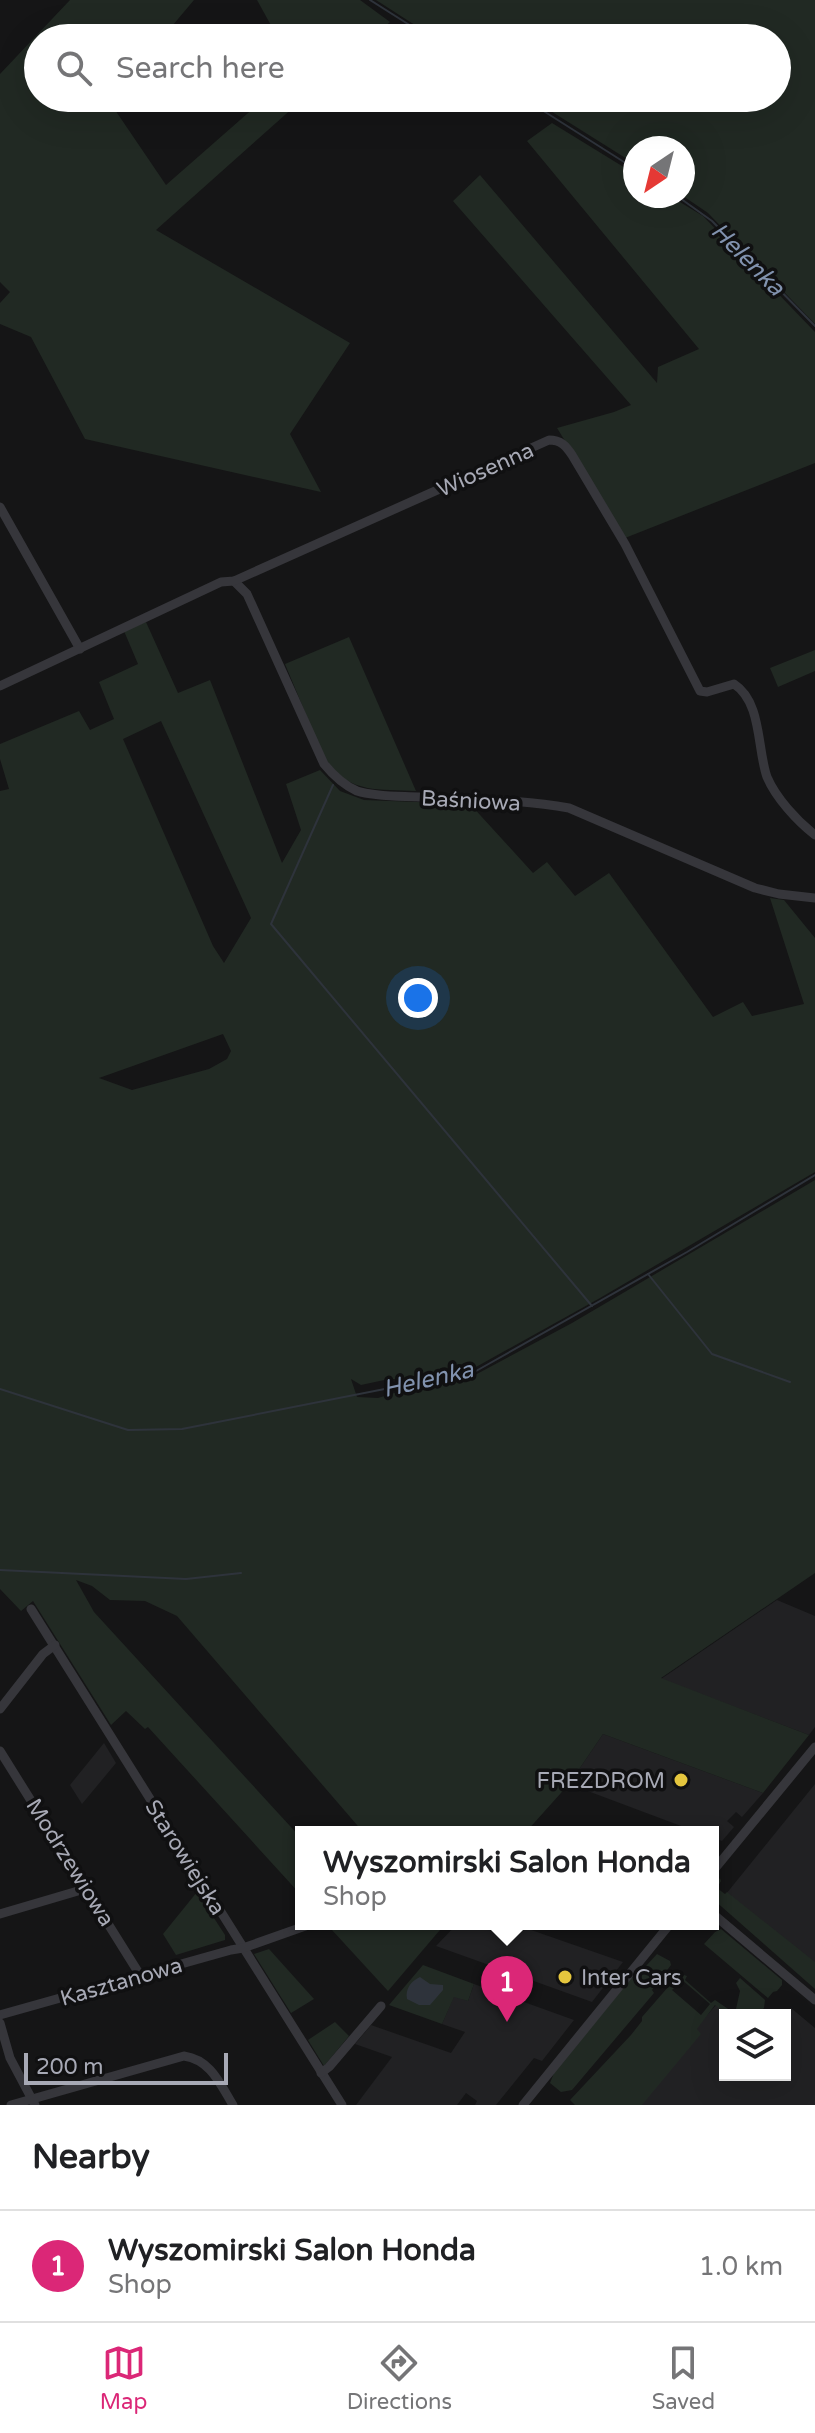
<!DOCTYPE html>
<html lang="en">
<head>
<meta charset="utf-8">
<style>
  body { margin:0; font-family:"Varela Round",sans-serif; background:#f6f6f6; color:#202124 }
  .controls { position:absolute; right:24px; bottom:24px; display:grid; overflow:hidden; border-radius:0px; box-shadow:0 8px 32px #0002 }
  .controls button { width:72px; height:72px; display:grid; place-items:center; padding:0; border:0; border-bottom:2px solid #e0e0e0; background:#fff; color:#202124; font:40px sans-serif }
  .compass { position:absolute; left:623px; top:136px; width:72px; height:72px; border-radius:50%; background:#fff; box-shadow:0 8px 32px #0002; rotate:215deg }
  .scale { position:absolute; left:24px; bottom:20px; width:204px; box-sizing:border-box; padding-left:8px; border:4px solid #a7a9b5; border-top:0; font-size:22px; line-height:28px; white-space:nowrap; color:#a7a9b5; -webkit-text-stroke:6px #101011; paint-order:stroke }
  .you { position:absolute; left:418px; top:998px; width:28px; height:28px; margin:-20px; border:6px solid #fff; border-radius:50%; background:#1a73e8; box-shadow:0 0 0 12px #1a73e833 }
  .badge { display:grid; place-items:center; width:52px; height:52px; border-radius:50%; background:#db2777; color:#fff; font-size:26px; font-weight:700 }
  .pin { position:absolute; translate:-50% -66px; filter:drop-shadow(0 2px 4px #0008) }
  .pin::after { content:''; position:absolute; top:42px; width:28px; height:24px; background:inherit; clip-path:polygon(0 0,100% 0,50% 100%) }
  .popup { position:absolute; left:295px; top:1826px; width:424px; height:104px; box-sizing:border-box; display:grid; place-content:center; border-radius:0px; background:#fff; filter:drop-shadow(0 2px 6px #0005); font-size:26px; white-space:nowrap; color:#757577 }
  .popup b { font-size:30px; color:#202124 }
  .popup::after { content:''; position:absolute; left:50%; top:100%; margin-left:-16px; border:16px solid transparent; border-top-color:#fff }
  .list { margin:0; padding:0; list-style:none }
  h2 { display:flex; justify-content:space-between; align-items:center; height:104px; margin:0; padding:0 32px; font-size:34px }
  h2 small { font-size:26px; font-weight:400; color:#757577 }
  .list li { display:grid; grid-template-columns:52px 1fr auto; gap:24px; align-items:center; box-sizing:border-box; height:112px; padding:0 32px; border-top:2px solid #e0e0e0 }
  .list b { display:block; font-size:30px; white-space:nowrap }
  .list p { margin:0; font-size:26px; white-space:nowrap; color:#757577 }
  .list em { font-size:26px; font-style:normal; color:#757577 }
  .icon { flex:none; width:44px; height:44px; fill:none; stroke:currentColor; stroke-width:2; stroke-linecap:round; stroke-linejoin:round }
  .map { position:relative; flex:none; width:815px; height:2105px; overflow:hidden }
  .search { position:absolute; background:#fff; box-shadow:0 8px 32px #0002; left:24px; right:24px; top:24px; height:88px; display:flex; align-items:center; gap:20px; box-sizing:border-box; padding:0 28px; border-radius:44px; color:#757577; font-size:30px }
  .sheet { height:216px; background:#fff }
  nav { display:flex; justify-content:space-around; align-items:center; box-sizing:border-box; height:112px; border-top:2px solid #e0e0e0; background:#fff; font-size:22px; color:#757577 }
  nav a { display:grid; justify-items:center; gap:4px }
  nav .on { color:#db2777 }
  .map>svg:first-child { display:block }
</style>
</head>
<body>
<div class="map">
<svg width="815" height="2105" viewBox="0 0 815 2105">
  <rect width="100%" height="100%" fill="#151516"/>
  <g fill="#212123">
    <polygon points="777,1600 815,1616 815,1727 809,1735 661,1679"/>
    <polygon points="603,1734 763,1793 742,1817 736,1812 727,1821 734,1827 722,1841 713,1838 713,1832 697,1832 569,1784"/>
    <polygon points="104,1743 116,1763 82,1804 70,1785"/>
    <polygon points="815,1784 815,1969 726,1894"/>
    <polygon points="457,1924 514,1924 623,1962 592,2002 436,1946"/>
    <polygon points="474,1984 574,2020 542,2061 534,2058 496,2105 475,2105 477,2101 466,2093 457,2105 356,2105 392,2057 355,2044 371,2025 451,2053 465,2032 442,2024 454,1996 468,2001"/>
    <polygon points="716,2005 728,2015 725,2015 725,2075 785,2075 785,2016 791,2008 815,2028 815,2105 628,2105"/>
  </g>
  <g fill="#212923" fill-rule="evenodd">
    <polygon points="70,0 194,0 162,38 38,38 38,98 111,98 109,101 166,185 265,98 304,98 156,230 350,343 290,434 321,492 85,439 31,337 0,324 0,303 10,292 0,282 0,74"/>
    <polygon points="257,0 360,0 390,22 372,38 278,38"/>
    <polygon points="376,0 815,0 815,324 708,213 683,196 683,148 635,148 635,164 530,98 777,98 777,38 435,38"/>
    <polygon points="552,123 635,174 635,196 670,196 703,216 815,332 815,463 625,538 557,428 614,412 631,405 453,201 480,175 657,383 658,367 699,349 527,141"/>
    <path d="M146,622l32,71 32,-13 72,183 19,-33 -15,-46 34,-14 20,21 24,9 106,4 63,69 14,-11 28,34 34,-23 104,144 30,-15 9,14 52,-12 -34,-106 14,2 31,38v234l-215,126 -124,69 -32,4 -27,8h-28l-28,6 -10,-6 6,18 21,1 36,-11 61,-12 97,-52 243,-143v393l-154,105 148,57 -46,58 -160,-59 -34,50 -43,48h-163l-186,-216 -32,-15 -35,-1 -18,-14 -16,-6 18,32 207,226v57l-153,-168 -3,2 -19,-18 -15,14 -78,-124 -12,10 -21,-22v-798l9,-2 -9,-30v-15l79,-33 11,19 24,-11 -15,-37 39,-18 -14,-33zM161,721l90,197 -27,45 -11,-17 -90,-207zM223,1034l8,17 -4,8 -18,10 -77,21 -33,-12z"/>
    <path d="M349,637l67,154c-39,-2 -65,3 -91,-31l-40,-96z"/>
    <polygon points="815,650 815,671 778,687 770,668"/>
    <polygon points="720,1878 721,1881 717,1888 725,1894 727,1892 815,1962 815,1989 714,1900 713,1889"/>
    <polygon points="197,1892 225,1935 225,1940 176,1955 163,1934"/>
    <polygon points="350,1924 445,1924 388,1991 332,1930"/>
    <polygon points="721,1929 782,1980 782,1985 777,1991 773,1992 768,1998 704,1944 715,1932"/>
    <polygon points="269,1949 314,1999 291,2013 254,1954"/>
    <polygon points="657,1954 670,1961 671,1965 652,1990 654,1993 572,2090 561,2092 550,2083 554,2073 632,1977 635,1978"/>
    <polygon points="423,1965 474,1984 468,2001 454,1997 442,2024 389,2005"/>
    <polygon points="684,1975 687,1976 685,1980 711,2003 715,2000 737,2015 728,2015 715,2005 697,2029 701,2034 642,2105 575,2105 570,2100 631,2035 642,2021 642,2017 669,1986 675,1987 672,1990 701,2015 710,2004 681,1979"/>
    <polygon points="740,1978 765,2000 764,2008 757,2015 743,2015 736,2009 740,1991 736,1983"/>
    <polygon points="335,2022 349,2036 324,2066 308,2040"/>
  </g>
  <path fill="#2e333b" d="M420,1977l10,7 13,1v5l-13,15h-11l-12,-6c-2,-10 4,-18 13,-22z"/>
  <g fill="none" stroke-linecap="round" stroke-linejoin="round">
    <g stroke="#2e333b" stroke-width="2">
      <polyline points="370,0 430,38"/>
      <polyline points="523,98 635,169"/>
      <polyline points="677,196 712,221 815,326"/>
      <polyline points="333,785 271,924 592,1306"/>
      <polyline points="648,1274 712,1354 790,1382"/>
      <polyline points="0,1389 128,1430 182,1429 476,1371 687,1252 815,1175"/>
      <polyline points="0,1570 186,1579 241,1573"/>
    </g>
    <g stroke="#36363b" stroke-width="9">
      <polyline points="0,507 80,649"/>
      <path d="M234,581l13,13 77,170c9,11 19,21 33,27 19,6 43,5 62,6 50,3 101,2 150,11l186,80 24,6 36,4"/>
      <path d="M0,686l221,-104 13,-1 315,-141c12,0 17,6 23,15l53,89 75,147 7,1 27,-8c28,18 23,65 33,93 9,21 30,44 48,58"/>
      <polyline points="31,1609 342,2105"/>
      <polyline points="0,1709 43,1654 55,1645"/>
      <polyline points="0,1751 140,1975"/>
      <polyline points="713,1871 815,1747"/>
      <polyline points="0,1914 88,1888"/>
      <polyline points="713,1914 815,2000"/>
      <polyline points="0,2015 231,1950 243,1948 311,1924"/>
      <polyline points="0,2023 10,2058 35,2105"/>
      <polyline points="321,2073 329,2067 381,2006"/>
      <path d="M11,2105l173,-49c27,4 36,28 49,49"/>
      <polyline points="523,2105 670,1924"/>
    </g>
  </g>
  <g fill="#e5c63e" stroke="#101011" stroke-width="3">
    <circle cx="681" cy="1780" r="8"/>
    <circle cx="565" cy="1977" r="8"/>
  </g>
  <g text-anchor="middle" stroke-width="7" stroke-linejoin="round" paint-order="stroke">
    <g font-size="22" fill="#a7a9b5" stroke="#101011">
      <text transform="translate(485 469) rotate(-24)" y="8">Wiosenna</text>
      <text transform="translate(471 800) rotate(3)" y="8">Baśniowa</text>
      <text transform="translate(186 1857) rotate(58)" y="8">Starowiejska</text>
      <text transform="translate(71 1862) rotate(58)" y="8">Modrzewiowa</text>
      <text transform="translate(121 1981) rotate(-16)" y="8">Kasztanowa</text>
    </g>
    <g font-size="22" fill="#a7a9b5" stroke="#101011" text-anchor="end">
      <text x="665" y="1788">FREZDROM</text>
      <text x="581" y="1985" text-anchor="start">Inter Cars</text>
    </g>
    <g font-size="24" font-style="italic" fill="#8192ae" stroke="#101011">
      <text transform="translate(748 259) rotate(45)" y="8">Helenka</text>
      <text transform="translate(428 1379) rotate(-13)" y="8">Helenka</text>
    </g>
  </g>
</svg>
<div class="controls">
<button><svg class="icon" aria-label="layers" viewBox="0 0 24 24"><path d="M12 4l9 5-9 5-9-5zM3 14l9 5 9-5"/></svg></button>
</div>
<svg class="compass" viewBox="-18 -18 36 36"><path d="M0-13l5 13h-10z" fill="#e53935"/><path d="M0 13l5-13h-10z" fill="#757577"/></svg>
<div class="scale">200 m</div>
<div class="you"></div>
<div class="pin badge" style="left:507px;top:2022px">1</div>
<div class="popup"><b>Wyszomirski Salon Honda</b>Shop</div>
<div class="search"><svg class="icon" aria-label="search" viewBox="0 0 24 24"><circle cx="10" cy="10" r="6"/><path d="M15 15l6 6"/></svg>Search here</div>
</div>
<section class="sheet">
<h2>Nearby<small></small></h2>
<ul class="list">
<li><span class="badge">1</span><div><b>Wyszomirski Salon Honda</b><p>Shop</p></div><em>1.0 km</em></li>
</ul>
</section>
<nav>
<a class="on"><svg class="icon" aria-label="map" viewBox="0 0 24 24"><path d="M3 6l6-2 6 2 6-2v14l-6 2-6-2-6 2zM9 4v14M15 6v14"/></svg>Map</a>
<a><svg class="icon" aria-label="directions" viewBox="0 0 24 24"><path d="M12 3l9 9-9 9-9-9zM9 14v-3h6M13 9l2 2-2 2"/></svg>Directions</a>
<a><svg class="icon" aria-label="saved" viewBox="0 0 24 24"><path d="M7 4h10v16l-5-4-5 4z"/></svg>Saved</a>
</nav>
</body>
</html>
